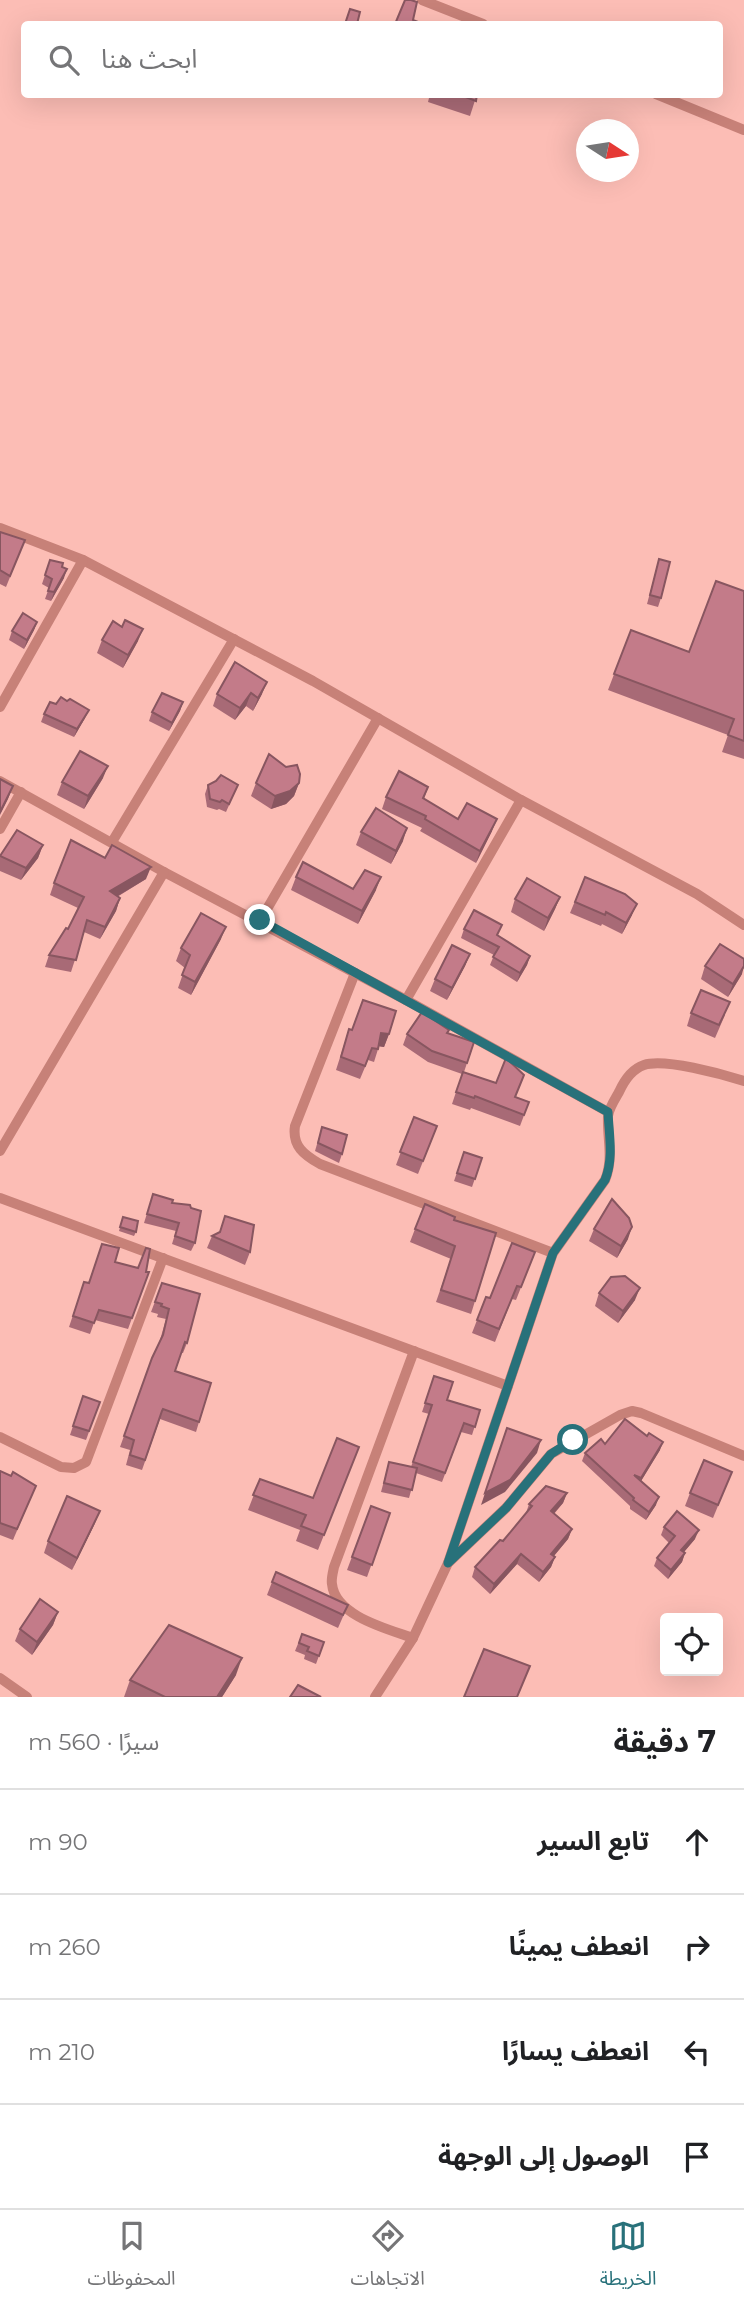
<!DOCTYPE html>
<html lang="ar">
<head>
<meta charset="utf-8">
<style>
  body { margin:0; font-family:Montserrat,"Noto Sans Arabic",sans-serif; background:#f6f6f6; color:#202124; direction:rtl }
  .controls { position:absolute; right:21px; bottom:21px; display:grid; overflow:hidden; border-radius:7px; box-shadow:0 7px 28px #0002 }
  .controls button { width:63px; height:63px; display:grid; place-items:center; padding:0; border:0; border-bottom:2px solid #e0e0e0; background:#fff; color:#202124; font:35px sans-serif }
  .compass { position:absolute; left:576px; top:119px; width:63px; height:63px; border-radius:50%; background:#fff; box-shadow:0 7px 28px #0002; rotate:102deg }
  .stop { position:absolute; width:21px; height:21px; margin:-16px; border:5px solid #28717a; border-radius:50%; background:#fff }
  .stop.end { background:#28717a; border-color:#fff; box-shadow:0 2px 7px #0008 }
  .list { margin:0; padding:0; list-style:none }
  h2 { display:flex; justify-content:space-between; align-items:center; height:91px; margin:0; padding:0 28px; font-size:30px }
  h2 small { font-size:23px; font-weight:400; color:#757577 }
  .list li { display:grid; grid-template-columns:46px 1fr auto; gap:21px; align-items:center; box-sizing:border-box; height:105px; padding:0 28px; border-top:2px solid #e0e0e0 }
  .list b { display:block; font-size:26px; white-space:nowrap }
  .list em { font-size:23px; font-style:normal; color:#757577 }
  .icon { flex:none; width:38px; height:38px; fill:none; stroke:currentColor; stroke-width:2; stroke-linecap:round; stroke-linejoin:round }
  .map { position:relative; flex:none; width:744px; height:1697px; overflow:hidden; direction:ltr }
  .search { position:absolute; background:#fff; box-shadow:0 7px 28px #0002; left:21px; right:21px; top:21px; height:77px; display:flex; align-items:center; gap:18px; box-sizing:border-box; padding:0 24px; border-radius:7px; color:#757577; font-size:26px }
  .sheet { height:511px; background:#fff }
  nav { display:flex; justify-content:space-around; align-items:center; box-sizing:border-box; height:98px; border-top:2px solid #e0e0e0; background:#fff; font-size:19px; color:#757577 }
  nav a { display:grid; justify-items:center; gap:4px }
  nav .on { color:#28717a }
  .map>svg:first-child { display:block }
</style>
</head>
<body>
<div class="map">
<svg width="744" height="1697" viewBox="0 0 744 1697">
  <rect width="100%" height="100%" fill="#fcbdb5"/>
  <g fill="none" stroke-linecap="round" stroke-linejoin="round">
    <g stroke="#c78178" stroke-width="10">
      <polyline points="422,0 483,24"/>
      <polyline points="656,94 744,130"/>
      <polyline points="0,528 83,560 313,681 521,800 697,894 744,925"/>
      <polyline points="0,707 83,560"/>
      <polyline points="0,781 164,872 406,1000 608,1112"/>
      <polyline points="0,829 21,792"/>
      <polyline points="112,842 234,639"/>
      <polyline points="260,921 378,718"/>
      <path d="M355,973l-60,153c-3,20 9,29 25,38l233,89"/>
      <polyline points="406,1000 521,800"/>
      <polyline points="0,1151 164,872"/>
      <polyline points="0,1198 508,1386"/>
      <polyline points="0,1437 61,1467 74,1468 86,1462 163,1258"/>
      <path d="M448,1563l105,-310 52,-73c9,-22 2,-41 3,-64 1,-8 7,-17 11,-24 5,-11 13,-23 25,-27 20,-7 78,9 100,16"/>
      <path d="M413,1638c-25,-9 -78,-22 -81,-54 -1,-5 1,-12 2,-17l80,-216"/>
      <polyline points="0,1678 27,1697"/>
      <polyline points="375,1697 413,1638 448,1563 506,1508 551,1454 620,1415 632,1411 641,1413 744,1456"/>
    </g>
  </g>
  <g fill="#a86a76">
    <polygon points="430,94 477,94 470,116 428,102"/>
    <polygon points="0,532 25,540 6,587 0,584"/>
    <polygon points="659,559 661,598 658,607 647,604"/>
    <polygon points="50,560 64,578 51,601 45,599 49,588 42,584"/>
    <polygon points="744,591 744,759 722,752 728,735 608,690 631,630 689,652"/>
    <polygon points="37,622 34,630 24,649 9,640 12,631"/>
    <polygon points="102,640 138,641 123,668 97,653"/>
    <polygon points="235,662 262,694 253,711 246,706 235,720 213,706 217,694"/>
    <polygon points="183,702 180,711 169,731 149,721 152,712"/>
    <polygon points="56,704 85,718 74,737 41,722 44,714"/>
    <polygon points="103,778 84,809 57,795 62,782"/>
    <polygon points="256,783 299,783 294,796 286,804 271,809 251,796"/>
    <polygon points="208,785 238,785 226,812 219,809 217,810 207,807 205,794"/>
    <polygon points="428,787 424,799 458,819 492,831 476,863 420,831 422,828 382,809 386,797"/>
    <polygon points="361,832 403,841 391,864 356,845"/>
    <polygon points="43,845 38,858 21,880 0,871 0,855"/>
    <polygon points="296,877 353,889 376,890 358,924 291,890"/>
    <polygon points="585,877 632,915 622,934 602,924 601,926 570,913"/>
    <polygon points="146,879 117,897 120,898 116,911 100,939 84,932 71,972 45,967 49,955 68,929 78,908 50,895 54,883"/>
    <polygon points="560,897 555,909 544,931 511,912 515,899"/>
    <polygon points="464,929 498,936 530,956 527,965 517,982 490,965 494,955 461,938"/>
    <polygon points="221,939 191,995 178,988 185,968 176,961 181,948"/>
    <polygon points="470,954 465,966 447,1000 430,991 435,979"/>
    <polygon points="705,966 742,974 728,997 701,979"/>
    <polygon points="691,1013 725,1015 715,1038 687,1026"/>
    <polygon points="349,1029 389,1034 384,1047 379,1046 374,1062 368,1060 360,1079 336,1070"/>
    <polygon points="449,1030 448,1033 474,1042 464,1072 515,1097 529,1102 520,1126 471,1108 470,1110 452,1104 462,1074 428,1062 403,1045 407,1034"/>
    <polygon points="414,1117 437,1126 418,1174 396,1165"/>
    <polygon points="322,1127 342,1154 339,1163 315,1151"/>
    <polygon points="464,1152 482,1158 472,1187 454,1181"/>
    <polygon points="153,1194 172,1203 195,1243 191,1251 172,1244 176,1231 144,1223"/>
    <polygon points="123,1217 136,1232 134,1236 119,1231"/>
    <polygon points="454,1220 475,1301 471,1314 436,1302 451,1259 410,1242 415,1229"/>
    <polygon points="594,1229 628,1239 617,1258 589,1241"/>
    <polygon points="212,1236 250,1252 245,1265 207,1248"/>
    <polygon points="535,1252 516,1300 512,1299 495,1342 472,1333 486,1297 490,1298"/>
    <polygon points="115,1262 149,1272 128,1329 95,1320 90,1334 69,1327 84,1282 89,1283"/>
    <polygon points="162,1283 187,1343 183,1353 181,1353 175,1371 199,1422 196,1432 160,1419 142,1470 126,1465 130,1450 120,1447 152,1358 160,1340 166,1319 157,1317 158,1314 151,1312"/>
    <polygon points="599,1293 635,1300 618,1323 595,1306"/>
    <polygon points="434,1376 447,1400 480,1410 472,1435 461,1432 442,1482 416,1473 409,1498 381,1492 389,1462 411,1467 429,1414 422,1412"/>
    <polygon points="83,1396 100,1402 86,1440 70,1435"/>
    <polygon points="605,1444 660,1450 641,1481 656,1505 646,1520 630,1509 630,1506 582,1461 585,1453"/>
    <polygon points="359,1447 318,1550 296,1541 300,1530 248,1510 260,1479 313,1498"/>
    <polygon points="0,1471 36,1486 13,1540 0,1535"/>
    <polygon points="727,1484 713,1518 685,1506 690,1493"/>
    <polygon points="567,1493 563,1503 554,1514 572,1529 568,1539 554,1556 555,1557 551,1567 539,1582 517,1564 490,1594 472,1577 475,1567 503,1541 526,1513 529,1504"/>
    <polygon points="371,1506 390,1513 367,1577 347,1570"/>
    <polygon points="95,1523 72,1570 44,1553 48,1541"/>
    <polygon points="664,1527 695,1539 684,1552 685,1553 682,1562 668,1579 654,1566 657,1558 669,1543 661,1535"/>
    <polygon points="272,1582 348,1605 338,1628 267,1595"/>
    <polygon points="58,1612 53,1625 32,1655 15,1641 20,1629"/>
    <polygon points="302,1634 324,1642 316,1664 304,1659 305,1655 295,1651"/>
    <polygon points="236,1675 222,1697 124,1697 130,1680"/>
  </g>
  <g fill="#885660">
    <polygon points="67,569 64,578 51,601 54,592"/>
    <polygon points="37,622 34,630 24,649 27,640"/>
    <polygon points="143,629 138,641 123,668 128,655"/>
    <polygon points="267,682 262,694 253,711 258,698"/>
    <polygon points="251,693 246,706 235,720 240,708"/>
    <polygon points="183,702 180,711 169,731 172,723"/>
    <polygon points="89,710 85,718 74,737 77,729"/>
    <polygon points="108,766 103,778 84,809 88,796"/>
    <polygon points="299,783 294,796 286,804 271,809 275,796"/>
    <polygon points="13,786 8,799 0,815 0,812"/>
    <polygon points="497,819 492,831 476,863 480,851"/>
    <polygon points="407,828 403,841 391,864 396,851"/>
    <polygon points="43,845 38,858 21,880 26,868"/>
    <polygon points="151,867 146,879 106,903 110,891"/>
    <polygon points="381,877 376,890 358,924 362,911"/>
    <polygon points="560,897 555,909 544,931 548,918"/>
    <polygon points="120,898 116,911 100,939 105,927"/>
    <polygon points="637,904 632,915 622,934 626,923"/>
    <polygon points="226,927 221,939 191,995 195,982"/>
    <polygon points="470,954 465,966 447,1000 452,988"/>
    <polygon points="530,956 527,965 517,982 520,973"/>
    <polygon points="744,966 742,974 728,997 733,984"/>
    <polygon points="381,1033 389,1034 384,1047 377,1046"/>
    <polygon points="632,1227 628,1239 617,1258 621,1246"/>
    <polygon points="640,1288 635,1300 618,1323 623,1311"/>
    <polygon points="541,1440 537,1453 505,1492 481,1505 485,1493"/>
    <polygon points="663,1442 660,1450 638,1486 641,1478"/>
    <polygon points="567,1493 563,1503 547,1521 551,1511"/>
    <polygon points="659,1497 656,1505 646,1520 649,1512"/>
    <polygon points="100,1511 95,1523 72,1570 77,1558"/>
    <polygon points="572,1529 568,1539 547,1564 551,1554"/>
    <polygon points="699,1530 695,1539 678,1559 681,1550"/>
    <polygon points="685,1553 682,1562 668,1579 671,1570"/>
    <polygon points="521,1554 517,1564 490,1594 494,1584"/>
    <polygon points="555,1557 551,1567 539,1582 543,1572"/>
    <polygon points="58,1612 53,1625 32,1655 37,1642"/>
    <polygon points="242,1658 236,1675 222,1697 217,1697"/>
  </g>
  <g fill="#c37b89" stroke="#885660" stroke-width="2">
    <polygon points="405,0 411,0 417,2 413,20 423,24 395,24"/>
    <polygon points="350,9 360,12 357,24 345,24"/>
    <polygon points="458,94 477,94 476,101"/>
    <polygon points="0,532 25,540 10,576 0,570"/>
    <polygon points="659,559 670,562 661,598 650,595"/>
    <polygon points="50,560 63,563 62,567 67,569 54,592 48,591 52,579 45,575"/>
    <polygon points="716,581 744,591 744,741 728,735 734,719 614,674 631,630 689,652"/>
    <polygon points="23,613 37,622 27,640 12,631"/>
    <polygon points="125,620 143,629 128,655 102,640 113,621 122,627"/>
    <polygon points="235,662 267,682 258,698 251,693 240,708 217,694"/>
    <polygon points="162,693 183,702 172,723 152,712"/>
    <polygon points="61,697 67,701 70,699 89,710 77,729 44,714 50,702 56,704"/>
    <polygon points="80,751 108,766 88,796 62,782"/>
    <polygon points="269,754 286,767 297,765 300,774 299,783 290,791 275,796 256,783"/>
    <polygon points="399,771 428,787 423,798 458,819 467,803 497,819 480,851 425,819 426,816 386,797"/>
    <polygon points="221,775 238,785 229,804 222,800 220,802 210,799 208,785 216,781"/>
    <polygon points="0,779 13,786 0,812"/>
    <polygon points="376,808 407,828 396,851 361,832"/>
    <polygon points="17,830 43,845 26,868 0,856"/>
    <polygon points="71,840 105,858 112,845 151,867 110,891 120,898 105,927 87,920 76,960 49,955 66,928 68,929 84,897 54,883"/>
    <polygon points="303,862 353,889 365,870 381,877 362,911 296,877"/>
    <polygon points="585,877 625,894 637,904 626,923 606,912 605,915 575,902"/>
    <polygon points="527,878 560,897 548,918 515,899"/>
    <polygon points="474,910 502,925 497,935 530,956 520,973 493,957 499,947 464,929"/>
    <polygon points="201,913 226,927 195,982 182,975 190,955 181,948"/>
    <polygon points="720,944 744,959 744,966 733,984 705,966"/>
    <polygon points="452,945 470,954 452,988 435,979"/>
    <polygon points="701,990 730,1002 719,1025 691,1013"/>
    <polygon points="363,1000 396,1011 389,1034 381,1033 378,1049 372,1048 365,1066 341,1057 349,1029 352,1030"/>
    <polygon points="422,1012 449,1030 447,1033 474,1042 467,1063 432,1051 407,1034"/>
    <polygon points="506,1058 524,1075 515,1097 529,1102 524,1115 475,1096 474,1098 456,1092 463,1072 496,1083"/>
    <polygon points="414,1117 437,1126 423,1161 400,1152"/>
    <polygon points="322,1127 347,1135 342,1154 318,1143"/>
    <polygon points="464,1152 482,1158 475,1179 457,1173"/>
    <polygon points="153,1194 173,1200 172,1203 190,1205 191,1208 201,1211 195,1243 175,1236 179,1223 147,1214"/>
    <polygon points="612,1199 629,1218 632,1227 621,1246 594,1229"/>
    <polygon points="425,1204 455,1217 454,1220 496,1233 475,1301 441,1290 455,1246 415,1229"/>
    <polygon points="225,1216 254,1225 250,1252 212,1236 220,1232"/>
    <polygon points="123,1217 138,1221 136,1232 120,1227"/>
    <polygon points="512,1243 535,1252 521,1287 517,1286 499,1329 477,1320 486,1297 490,1298"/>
    <polygon points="102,1244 119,1248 115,1262 138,1268 146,1248 150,1249 146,1272 149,1272 132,1318 99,1310 94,1323 73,1316 84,1282 89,1283"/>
    <polygon points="625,1276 640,1288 623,1311 599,1293 611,1277"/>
    <polygon points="162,1283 200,1294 187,1343 185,1342 175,1371 211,1383 199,1422 163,1409 162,1411 145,1460 130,1455 134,1440 124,1436 152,1358 163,1335 169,1309 161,1306 162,1304 155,1302"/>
    <polygon points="434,1376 453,1382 447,1400 480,1410 475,1427 464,1423 445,1473 413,1462 432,1405 425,1403"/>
    <polygon points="83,1396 100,1402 89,1431 73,1426"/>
    <polygon points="625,1419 647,1436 649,1433 663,1442 641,1478 634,1475 659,1497 649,1512 633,1500 634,1498 585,1453 601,1439 605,1444"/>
    <polygon points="507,1428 541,1440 510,1480 485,1493"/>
    <polygon points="337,1438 359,1447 324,1535 301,1526 306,1515 253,1495 260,1479 313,1498"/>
    <polygon points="704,1460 732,1472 718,1505 690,1493"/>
    <polygon points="389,1462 417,1468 412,1490 384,1483"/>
    <polygon points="0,1471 11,1476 13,1472 36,1486 17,1529 0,1523"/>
    <polygon points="546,1486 567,1493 551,1511 572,1529 551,1554 555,1557 543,1572 521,1554 494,1584 475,1567 500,1540 503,1541 532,1506 529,1504"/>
    <polygon points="67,1496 100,1511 77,1558 48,1541"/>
    <polygon points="371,1506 390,1513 372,1565 352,1557"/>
    <polygon points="677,1511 699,1530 681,1550 685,1553 671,1570 657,1558 675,1536 664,1527"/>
    <polygon points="276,1572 348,1605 343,1615 272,1582"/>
    <polygon points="40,1599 58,1612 37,1642 20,1629"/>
    <polygon points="169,1625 242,1658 217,1697 165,1697 130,1680"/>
    <polygon points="302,1634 324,1642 319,1656 307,1651 309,1647 299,1643"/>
    <polygon points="484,1649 530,1666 517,1697 464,1697"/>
    <polygon points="298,1685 321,1697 290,1697"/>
  </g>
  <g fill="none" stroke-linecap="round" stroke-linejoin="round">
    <path stroke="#28717a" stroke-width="9" d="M260,920l348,192c1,23 6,46 -3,68l-52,73 -105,310 58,-55 45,-54 22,-14"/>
  </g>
</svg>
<div class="controls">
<button><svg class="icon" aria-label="locate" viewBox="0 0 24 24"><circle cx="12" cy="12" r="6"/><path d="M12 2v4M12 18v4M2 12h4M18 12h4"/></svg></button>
</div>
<svg class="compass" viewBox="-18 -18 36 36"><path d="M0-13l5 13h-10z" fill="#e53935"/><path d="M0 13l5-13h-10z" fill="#757577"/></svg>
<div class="stop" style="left:573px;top:1440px"></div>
<div class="stop end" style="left:260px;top:920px"></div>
<div class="search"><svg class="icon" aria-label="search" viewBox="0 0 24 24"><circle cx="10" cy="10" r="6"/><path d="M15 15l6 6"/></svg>ابحث هنا</div>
</div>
<section class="sheet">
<h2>7 دقيقة<small>سيرًا · 560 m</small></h2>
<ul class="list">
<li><svg class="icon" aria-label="ahead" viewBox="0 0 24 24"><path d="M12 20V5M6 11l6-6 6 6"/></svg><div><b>تابع السير</b></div><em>90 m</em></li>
<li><svg class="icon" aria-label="right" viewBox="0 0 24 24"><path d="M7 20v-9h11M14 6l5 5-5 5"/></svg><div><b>انعطف يمينًا</b></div><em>260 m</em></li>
<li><svg class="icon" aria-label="left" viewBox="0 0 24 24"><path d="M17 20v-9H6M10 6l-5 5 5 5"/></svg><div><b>انعطف يسارًا</b></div><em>210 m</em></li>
<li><svg class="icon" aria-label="arrive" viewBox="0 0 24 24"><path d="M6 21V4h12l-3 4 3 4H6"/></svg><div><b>الوصول إلى الوجهة</b></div></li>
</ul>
</section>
<nav>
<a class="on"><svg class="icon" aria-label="map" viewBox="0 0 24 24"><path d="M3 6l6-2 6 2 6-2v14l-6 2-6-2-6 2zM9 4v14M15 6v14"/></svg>الخريطة</a>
<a><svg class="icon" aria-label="directions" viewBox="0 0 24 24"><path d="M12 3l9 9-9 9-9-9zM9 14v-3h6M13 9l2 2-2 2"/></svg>الاتجاهات</a>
<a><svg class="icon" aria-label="saved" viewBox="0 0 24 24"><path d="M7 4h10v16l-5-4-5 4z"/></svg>المحفوظات</a>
</nav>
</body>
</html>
